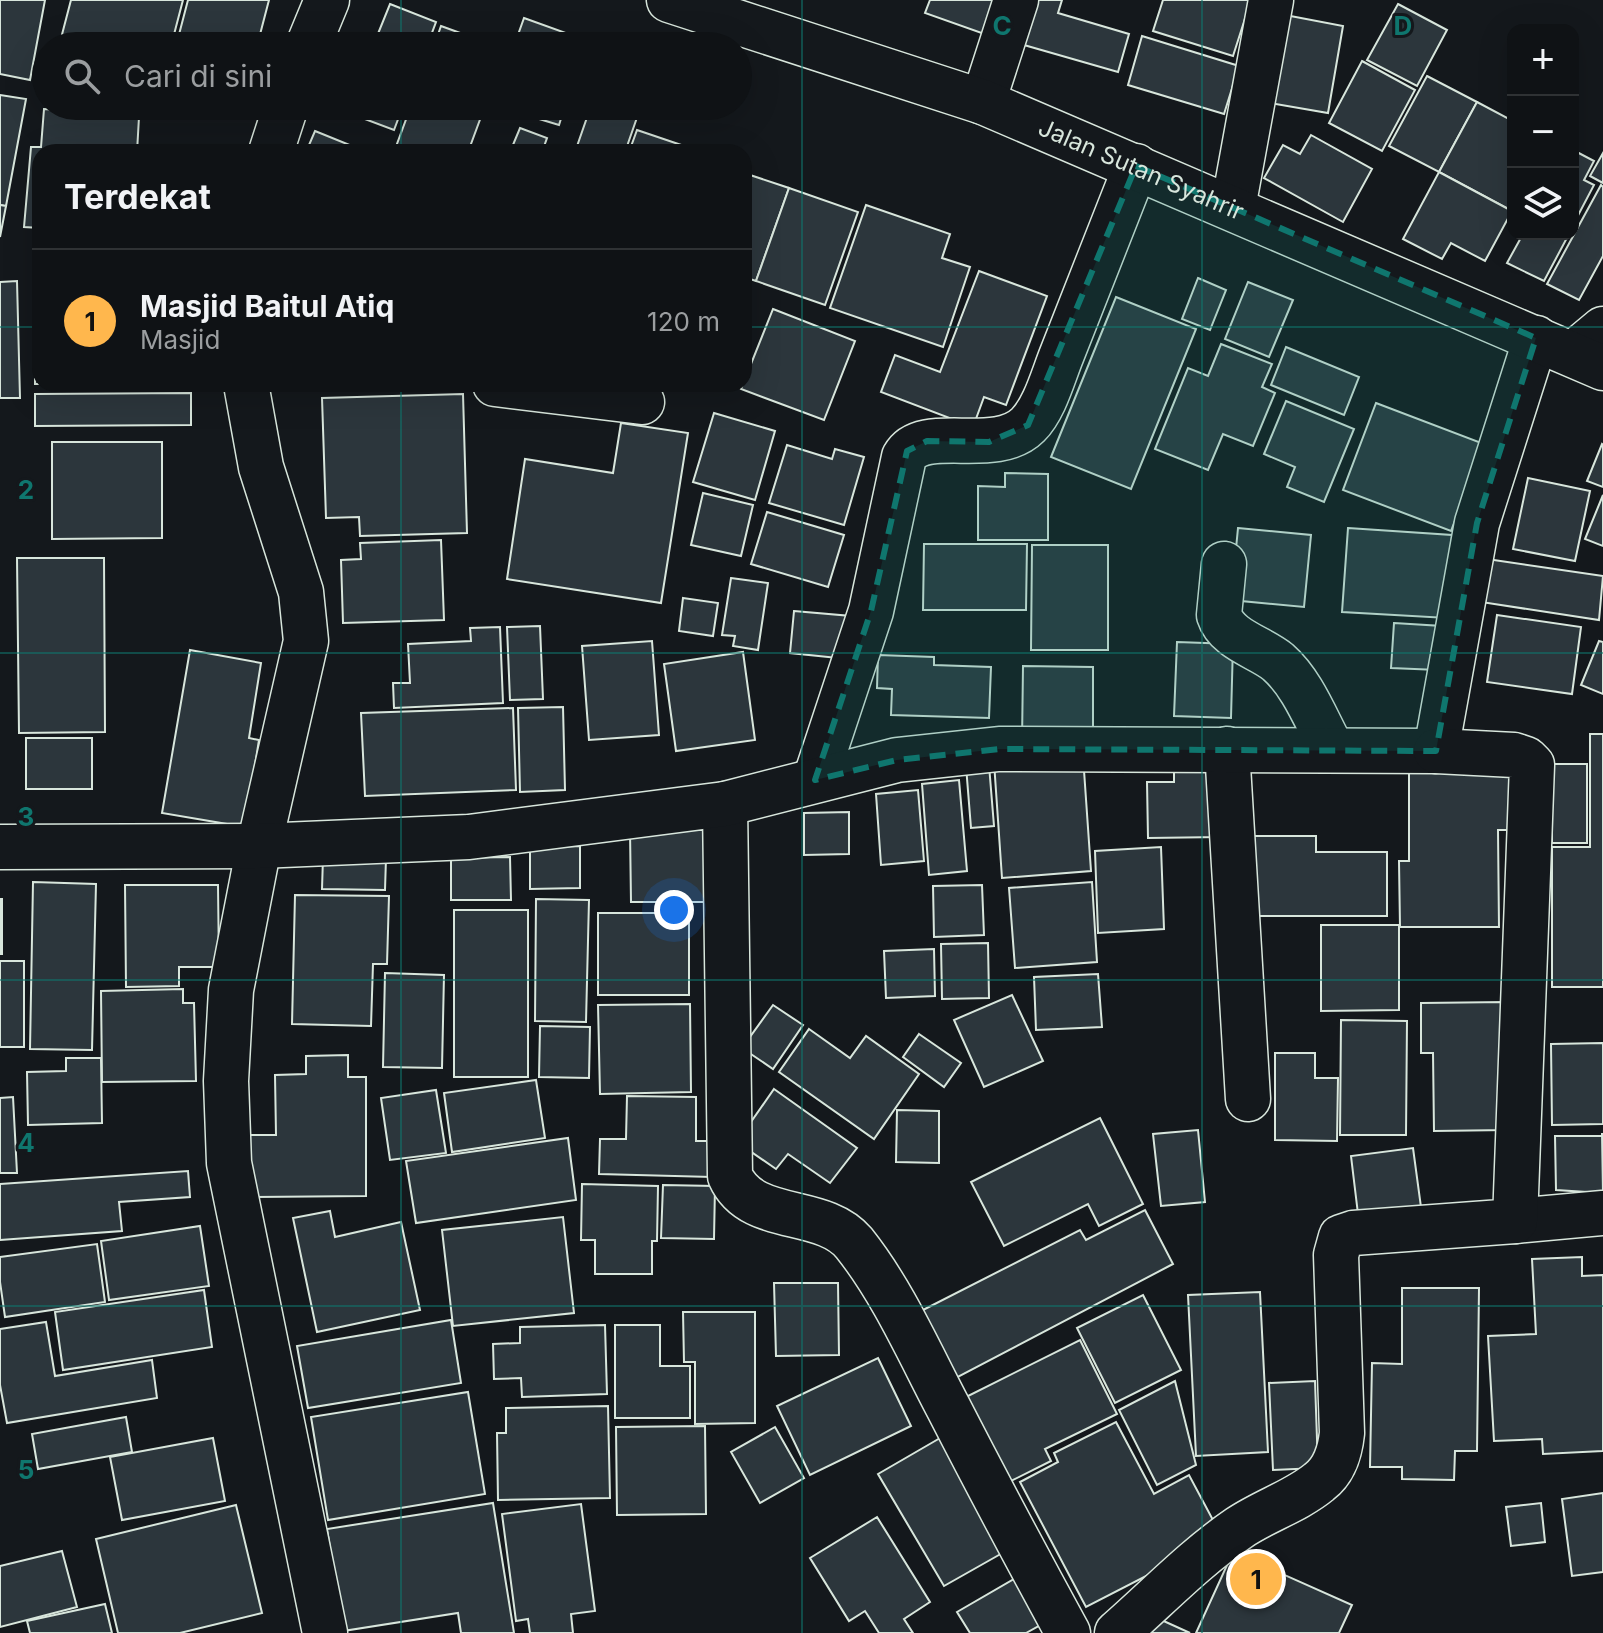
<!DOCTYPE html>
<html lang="id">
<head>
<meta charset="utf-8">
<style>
  body { margin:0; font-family:Inter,sans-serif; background:#1d2022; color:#f1f3f6 }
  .controls { position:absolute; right:24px; top:24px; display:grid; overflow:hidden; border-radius:16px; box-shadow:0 8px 32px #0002 }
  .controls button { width:72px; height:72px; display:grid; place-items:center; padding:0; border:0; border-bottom:2px solid #2f3234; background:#0f1215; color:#f1f3f6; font:40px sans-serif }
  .you { position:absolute; left:674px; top:910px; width:28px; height:28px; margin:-20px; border:6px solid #fff; border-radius:50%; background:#1a73e8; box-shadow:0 0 0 12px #1a73e833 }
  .badge { display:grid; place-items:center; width:52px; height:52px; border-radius:50%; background:#ffb74d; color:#111; font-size:26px; font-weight:700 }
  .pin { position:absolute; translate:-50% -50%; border:4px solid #fff; box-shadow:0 2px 8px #0006 }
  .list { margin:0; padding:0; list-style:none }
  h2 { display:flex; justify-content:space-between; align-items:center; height:104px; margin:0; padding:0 32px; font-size:34px }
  h2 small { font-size:26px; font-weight:400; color:#9b9ea0 }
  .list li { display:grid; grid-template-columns:52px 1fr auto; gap:24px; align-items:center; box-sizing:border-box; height:144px; padding:0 32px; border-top:2px solid #2f3234 }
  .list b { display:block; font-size:30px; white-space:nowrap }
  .list p { margin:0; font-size:26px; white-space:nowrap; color:#9b9ea0 }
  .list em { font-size:26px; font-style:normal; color:#9b9ea0 }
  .icon { flex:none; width:44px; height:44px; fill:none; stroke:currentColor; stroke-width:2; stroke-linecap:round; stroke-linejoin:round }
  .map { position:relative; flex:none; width:1603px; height:1633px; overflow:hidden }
  .search { position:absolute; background:#0f1215; box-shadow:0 8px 32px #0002; left:32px; top:32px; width:720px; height:88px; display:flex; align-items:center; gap:20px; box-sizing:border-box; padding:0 28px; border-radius:44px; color:#9b9ea0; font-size:30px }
  .panel { position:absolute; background:#0f1215; box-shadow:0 8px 32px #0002; left:32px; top:144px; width:720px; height:248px; border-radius:24px }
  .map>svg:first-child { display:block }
</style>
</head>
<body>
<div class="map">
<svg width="1603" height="1633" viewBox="0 0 1603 1633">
  <rect width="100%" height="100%" fill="#14181c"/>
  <g fill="#2c363c" stroke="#d8e6dc" stroke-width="2">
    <polygon points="0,0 45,0 30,80 0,74"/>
    <polygon points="71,0 183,0 171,46 59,46"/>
    <polygon points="188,0 269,0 257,46 176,46"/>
    <polygon points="930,0 1003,0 990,36 925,13"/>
    <polygon points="1036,0 1062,0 1058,13 1129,34 1118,72 1024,45"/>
    <polygon points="1163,0 1251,0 1233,56 1153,31"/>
    <polygon points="390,4 436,22 427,46 373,46"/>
    <polygon points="1398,4 1447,30 1417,86 1367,60"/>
    <polygon points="1280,14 1343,26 1328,113 1264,102"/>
    <polygon points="524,18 577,37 574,46 514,46"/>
    <polygon points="441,26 496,46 434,46"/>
    <polygon points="1142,36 1239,66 1224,114 1128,85"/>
    <polygon points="1362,61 1415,90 1382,151 1329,123"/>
    <polygon points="1427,76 1477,102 1439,172 1389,146"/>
    <polygon points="0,95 26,99 6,206 0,205"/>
    <polygon points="1477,102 1513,121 1512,211 1439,172"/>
    <polygon points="349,106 403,106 394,130 346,112"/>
    <polygon points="411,106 485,106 468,152 394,152"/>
    <polygon points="529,106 565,106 559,125 526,115"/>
    <polygon points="591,106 641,106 625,152 575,152"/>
    <polygon points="44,109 139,117 137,152 40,152 40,228 24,227 31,147 41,147"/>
    <polygon points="520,128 547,138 542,152 510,152"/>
    <polygon points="637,130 702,152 629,152"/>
    <polygon points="315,131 362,150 361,152 306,152"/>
    <polygon points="1311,135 1372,169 1343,222 1264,178 1283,145 1300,154"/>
    <polygon points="1573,150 1594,161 1584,180 1594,185 1573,225"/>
    <polygon points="1603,153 1603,183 1590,176"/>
    <polygon points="1439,172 1512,211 1485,261 1451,243 1442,259 1403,239"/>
    <polygon points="744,173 789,188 756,281 744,277"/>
    <polygon points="1601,185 1603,187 1603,256 1579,300 1547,284"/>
    <polygon points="789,188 858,212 825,305 756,281"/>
    <polygon points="0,205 6,206 0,237"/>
    <polygon points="866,205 950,234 942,258 970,267 943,347 830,308"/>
    <polygon points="1523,234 1569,234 1544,281 1507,263"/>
    <polygon points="979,271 1047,296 1006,405 984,397 973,427 881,392 895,355 940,372"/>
    <polygon points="1198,278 1226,290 1210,330 1182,319"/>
    <polygon points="17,281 20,398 0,398 0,282"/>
    <polygon points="1248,282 1293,300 1269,357 1225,339"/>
    <polygon points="35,296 40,296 40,384 88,384 35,384"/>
    <polygon points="1116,297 1196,329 1131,489 1051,457"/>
    <polygon points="773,309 855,341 824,420 741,389"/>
    <polygon points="1221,344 1272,364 1262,387 1275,393 1253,446 1223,434 1208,470 1155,449 1188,368 1208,376"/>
    <polygon points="1286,347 1359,377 1344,415 1271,385"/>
    <polygon points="191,393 191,425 35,426 35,394"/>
    <polygon points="463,394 467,533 360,536 359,517 326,518 322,398"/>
    <polygon points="1286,401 1354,429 1324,502 1287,487 1295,467 1264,454"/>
    <polygon points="1376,403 1484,444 1451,531 1343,490"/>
    <polygon points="714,413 775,431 755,500 693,482"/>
    <polygon points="621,423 688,433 661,603 507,579 525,459 613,473"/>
    <polygon points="52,442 162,442 162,538 52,539"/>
    <polygon points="1602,444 1603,445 1603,487 1587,481"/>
    <polygon points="787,445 832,459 835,449 864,457 844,525 769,503"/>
    <polygon points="1005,473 1048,474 1048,540 978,540 978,486 1005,487"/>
    <polygon points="1528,478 1590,491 1575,561 1513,549"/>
    <polygon points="703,493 753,505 741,556 691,545"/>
    <polygon points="1603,495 1603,546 1585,539"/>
    <polygon points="767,512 844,535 828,587 751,564"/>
    <polygon points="1238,528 1311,535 1304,607 1231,600"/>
    <polygon points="1348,528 1452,535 1447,618 1342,612"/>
    <polygon points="441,540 444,620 343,623 341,560 361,559 360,543"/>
    <polygon points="924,544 1027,544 1026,610 923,610"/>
    <polygon points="1032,545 1108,545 1108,650 1031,650"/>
    <polygon points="17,558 104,558 105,732 19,733"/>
    <polygon points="1487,559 1603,576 1599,620 1481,602"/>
    <polygon points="731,578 768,583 758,650 733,646 735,636 722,635"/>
    <polygon points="683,598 718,603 713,636 679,631"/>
    <polygon points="794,611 851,616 847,659 790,653"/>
    <polygon points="1497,615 1581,627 1572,694 1487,682"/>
    <polygon points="1394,623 1442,626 1438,670 1391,668"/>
    <polygon points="540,626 543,699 510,700 507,627"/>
    <polygon points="500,627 503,703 394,708 393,683 410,683 408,644 471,641 470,628"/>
    <polygon points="652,641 659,735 589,740 582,646"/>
    <polygon points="1599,641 1603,642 1603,694 1581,685"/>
    <polygon points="1177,642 1233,644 1231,718 1174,716"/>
    <polygon points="190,650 261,663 249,738 259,740 245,827 162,813"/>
    <polygon points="743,652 755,740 676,751 664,664"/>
    <polygon points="878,655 934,657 934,665 991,667 989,718 891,715 892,689 877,688"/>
    <polygon points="1023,666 1093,667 1093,743 1022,742"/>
    <polygon points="563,707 565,790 520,792 518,708"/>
    <polygon points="513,708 516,790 365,796 361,713"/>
    <polygon points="1590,734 1603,734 1603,987 1552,987 1552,847 1590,847"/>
    <rect x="26" y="738" width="66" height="51"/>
    <polygon points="1083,756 1091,871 1002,878 994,762"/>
    <polygon points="1219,762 1221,837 1148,838 1147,782 1174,782 1174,763"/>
    <rect x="1552" y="764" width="35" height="79"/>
    <polygon points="989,765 994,826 971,828 966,766"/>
    <polygon points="1409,771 1513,771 1513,830 1498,830 1499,927 1400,927 1399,861 1409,861"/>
    <polygon points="959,780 967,871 929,875 922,784"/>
    <polygon points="918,790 924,861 881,865 876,794"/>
    <polygon points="849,812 849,854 804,855 804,813"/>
    <polygon points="630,830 715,830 715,902 631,902"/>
    <polygon points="1251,836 1316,836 1316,852 1387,852 1387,916 1251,916"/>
    <polygon points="580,846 580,888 530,889 530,847"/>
    <polygon points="1161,847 1164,929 1098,933 1095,851"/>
    <polygon points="323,857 386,858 385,890 322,889"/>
    <polygon points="510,857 511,900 451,900 451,858"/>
    <polygon points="33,882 96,884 92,1050 30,1049"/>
    <polygon points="1092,882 1097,962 1015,968 1009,888"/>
    <polygon points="125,885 218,885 219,967 179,967 179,986 126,987"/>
    <polygon points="982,885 984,935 934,937 933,886"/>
    <polygon points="295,895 389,896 387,964 373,964 371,1026 292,1024"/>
    <rect x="0" y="899" width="2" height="55"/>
    <polygon points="536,899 589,900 586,1022 535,1021"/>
    <rect x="454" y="910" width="74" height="167"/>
    <rect x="598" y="913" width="91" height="82"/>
    <polygon points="1321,925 1399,925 1399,1010 1321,1011"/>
    <polygon points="988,943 989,998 942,999 941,944"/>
    <polygon points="934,949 935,996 886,998 884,951"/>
    <rect x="0" y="961" width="24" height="86"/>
    <polygon points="385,973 444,975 442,1068 383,1067"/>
    <polygon points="1098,974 1102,1027 1036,1030 1034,977"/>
    <polygon points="183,989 183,1003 194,1003 196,1081 102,1082 101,991"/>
    <polygon points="1012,995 1043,1061 984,1087 954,1020"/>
    <polygon points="1506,1002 1507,1130 1434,1131 1433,1053 1421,1053 1421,1003"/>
    <polygon points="690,1004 691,1092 600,1094 598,1005"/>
    <polygon points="773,1005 803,1025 773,1069 742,1048"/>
    <polygon points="1341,1020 1407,1021 1406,1135 1340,1135"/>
    <polygon points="540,1026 590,1027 589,1078 539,1077"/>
    <polygon points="809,1029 850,1058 866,1036 919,1074 874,1139 779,1072"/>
    <polygon points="919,1034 961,1063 944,1087 903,1057"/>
    <polygon points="1603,1043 1603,1124 1552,1125 1551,1044"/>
    <polygon points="1275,1053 1315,1053 1315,1078 1338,1078 1337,1141 1275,1140"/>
    <polygon points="348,1055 348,1077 366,1077 366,1196 251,1197 250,1135 276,1135 275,1075 306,1074 306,1056"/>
    <polygon points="66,1058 101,1058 102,1123 28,1125 27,1072 66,1071"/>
    <polygon points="536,1080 545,1138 452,1152 444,1093"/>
    <polygon points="774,1089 857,1148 830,1183 788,1154 776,1169 737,1142"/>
    <polygon points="436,1090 446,1153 390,1160 381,1098"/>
    <polygon points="627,1096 696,1097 696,1141 712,1141 712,1177 599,1174 600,1139 626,1139"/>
    <polygon points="13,1097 17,1173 0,1173 0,1098"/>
    <polygon points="897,1110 939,1111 939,1163 896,1162"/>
    <polygon points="1100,1118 1143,1204 1099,1226 1088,1204 1004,1246 971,1182"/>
    <polygon points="1198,1130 1205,1202 1161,1206 1153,1134"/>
    <polygon points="1602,1133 1603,1193 1556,1190 1555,1136 1602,1136"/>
    <polygon points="568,1138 576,1200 416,1223 406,1161"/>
    <polygon points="1413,1148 1421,1207 1358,1214 1351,1156"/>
    <polygon points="188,1171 190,1197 119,1202 122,1231 0,1240 0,1184"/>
    <polygon points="582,1184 658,1186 657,1241 652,1241 652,1274 595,1274 595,1240 581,1240"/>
    <polygon points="663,1185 715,1186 714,1239 661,1238"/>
    <polygon points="1145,1210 1173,1264 954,1379 919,1312 1080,1230 1086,1240"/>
    <polygon points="330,1211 335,1237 401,1222 420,1310 317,1332 293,1218"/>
    <polygon points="563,1217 574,1313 453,1326 442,1230"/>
    <polygon points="200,1226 209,1286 109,1300 101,1241"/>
    <polygon points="97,1244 105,1302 5,1317 0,1282 0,1257"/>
    <polygon points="1582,1257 1582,1276 1603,1275 1603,1451 1543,1454 1542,1439 1494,1441 1488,1336 1536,1334 1532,1259"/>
    <polygon points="774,1283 838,1283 839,1355 776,1356"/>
    <polygon points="1402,1288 1479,1288 1477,1451 1455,1451 1454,1480 1402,1479 1402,1467 1370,1467 1372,1363 1402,1364"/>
    <polygon points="204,1290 212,1347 63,1370 55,1312"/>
    <polygon points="1260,1292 1268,1452 1196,1456 1188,1295"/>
    <polygon points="1143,1295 1181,1370 1115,1403 1077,1328"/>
    <polygon points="683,1312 755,1312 755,1423 695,1424 695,1362 684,1362"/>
    <polygon points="451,1320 461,1383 308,1408 297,1346"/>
    <polygon points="46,1322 55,1376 152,1360 157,1398 7,1423 0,1385 0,1329"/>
    <polygon points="605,1325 607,1394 522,1397 521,1378 494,1379 493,1344 520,1343 520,1327"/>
    <polygon points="615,1325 660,1325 660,1366 690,1366 690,1418 615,1418"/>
    <polygon points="1080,1340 1117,1414 1045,1449 1051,1461 1007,1483 964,1398"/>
    <polygon points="878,1358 911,1426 810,1475 777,1406"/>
    <polygon points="1175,1381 1196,1465 1157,1485 1119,1410"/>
    <polygon points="1315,1381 1318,1468 1273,1470 1269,1383"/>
    <polygon points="468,1392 485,1494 328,1520 311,1417"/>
    <polygon points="608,1406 610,1498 498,1500 497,1433 506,1433 506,1408"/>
    <polygon points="126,1417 132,1452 38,1469 32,1434"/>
    <polygon points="1116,1422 1154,1494 1189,1475 1222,1537 1086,1607 1020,1482 1058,1462 1054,1453"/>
    <polygon points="705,1426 706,1514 617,1515 616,1427"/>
    <polygon points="775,1427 804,1478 760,1503 731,1452"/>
    <polygon points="947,1434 1013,1547 944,1586 878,1474"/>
    <polygon points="213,1438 225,1501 122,1520 110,1457"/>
    <polygon points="1603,1493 1603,1572 1572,1576 1562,1499"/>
    <polygon points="493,1503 514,1633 461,1633 458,1613 343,1631 327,1529"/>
    <polygon points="1541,1503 1545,1542 1511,1546 1506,1507"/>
    <polygon points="581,1504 595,1611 571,1614 573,1633 530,1633 528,1619 516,1621 502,1514"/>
    <polygon points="236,1505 262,1613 180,1633 118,1633 96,1539"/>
    <polygon points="877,1517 930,1602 904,1619 913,1633 879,1633 865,1611 849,1621 810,1558"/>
    <polygon points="62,1551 77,1607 0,1627 0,1566"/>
    <polygon points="1233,1552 1352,1605 1339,1633 1196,1633"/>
    <polygon points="1026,1572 1053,1618 1026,1633 970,1633 957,1612"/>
    <polygon points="105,1604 112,1633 30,1633 27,1621"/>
    <polygon points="1157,1618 1190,1633 1150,1633"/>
  </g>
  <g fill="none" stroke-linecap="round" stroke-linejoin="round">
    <defs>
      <g id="minor">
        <polyline points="308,46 327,0"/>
        <polyline points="983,102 1016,0"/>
        <polyline points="271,152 286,106"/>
        <polyline points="1233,208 1271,0"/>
        <polyline points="1573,354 1603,329"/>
        <polyline points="246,384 261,467 301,592 306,641 259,846 231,990 226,1081 229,1163 325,1633"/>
        <polyline points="495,384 642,402"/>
        <path d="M1224,564l-5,51c8,25 41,32 59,47 25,22 38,58 54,87"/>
        <polyline points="1227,749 1248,1099"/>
        <path d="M815,780l56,-169 33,-154c19,-34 91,1 124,-32 17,-17 25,-49 34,-71 25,-62 49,-125 74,-188"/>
        <path d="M725,804l5,372c22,49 92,29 124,67 39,49 65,109 94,164 39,76 79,151 120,226"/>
        <polyline points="0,847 259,846 469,837 725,804 897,760 999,749 1436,751 1477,523 1536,338"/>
        <polyline points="1515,1221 1603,1213"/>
        <path d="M1117,1633c40,-35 78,-75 122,-105 25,-17 57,-27 80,-46 16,-12 21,-30 23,-49l-6,-178 5,-18 12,-4 162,-12 17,-456 -6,-6 -12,-4 -78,-4"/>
      </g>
      <g id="major">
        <path id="s1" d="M669,0l314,102 620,266"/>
      </g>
    </defs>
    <use href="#minor" stroke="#d8e6dc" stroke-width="47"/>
    <use href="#major" stroke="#d8e6dc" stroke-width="47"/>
    <use href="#minor" stroke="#14181c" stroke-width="44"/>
    <use href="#major" stroke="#14181c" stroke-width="44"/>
  </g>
  <path fill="#0f766e" fill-opacity="0.2" stroke="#0f766e" stroke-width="6" stroke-dasharray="16 10" stroke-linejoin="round" d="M1136,166l400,172 -59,185 -41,228 -437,-2 -102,11 -82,20 56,-169 36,-160 20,-10 62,1 39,-17z"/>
  <path fill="none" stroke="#0f766e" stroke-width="2" stroke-opacity="0.55" d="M401,0v46M802,0v1633M1202,0v1633M401,106v46M0,327h40M744,327h859M401,384v1249M0,653h1603M0,980h1603M0,1306h1603"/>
  <g text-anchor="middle" stroke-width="6" stroke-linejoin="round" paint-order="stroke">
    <g font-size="24" fill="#d8e6dc" stroke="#14181c">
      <text dy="8" stroke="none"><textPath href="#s1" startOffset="502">Jalan Sutan Syahrir</textPath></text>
    </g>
  </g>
  <g font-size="26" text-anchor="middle" font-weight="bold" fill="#0f766e" stroke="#14181c" stroke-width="6" stroke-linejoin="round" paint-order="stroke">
    <text x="1002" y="35">C</text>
    <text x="1403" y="35">D</text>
    <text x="26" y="499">2</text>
    <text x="26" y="826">3</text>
    <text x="26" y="1152">4</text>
    <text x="26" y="1479">5</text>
  </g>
</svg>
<div class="controls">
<button>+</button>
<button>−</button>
<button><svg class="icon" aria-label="layers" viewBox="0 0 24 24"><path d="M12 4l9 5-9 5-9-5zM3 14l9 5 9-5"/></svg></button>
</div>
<div class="you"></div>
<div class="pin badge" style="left:1256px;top:1579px">1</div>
<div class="search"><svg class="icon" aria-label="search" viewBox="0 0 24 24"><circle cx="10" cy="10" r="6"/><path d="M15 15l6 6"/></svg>Cari di sini</div>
<section class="panel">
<h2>Terdekat<small></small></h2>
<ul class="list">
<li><span class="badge">1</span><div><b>Masjid Baitul Atiq</b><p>Masjid</p></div><em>120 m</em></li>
</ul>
</section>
</div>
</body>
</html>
